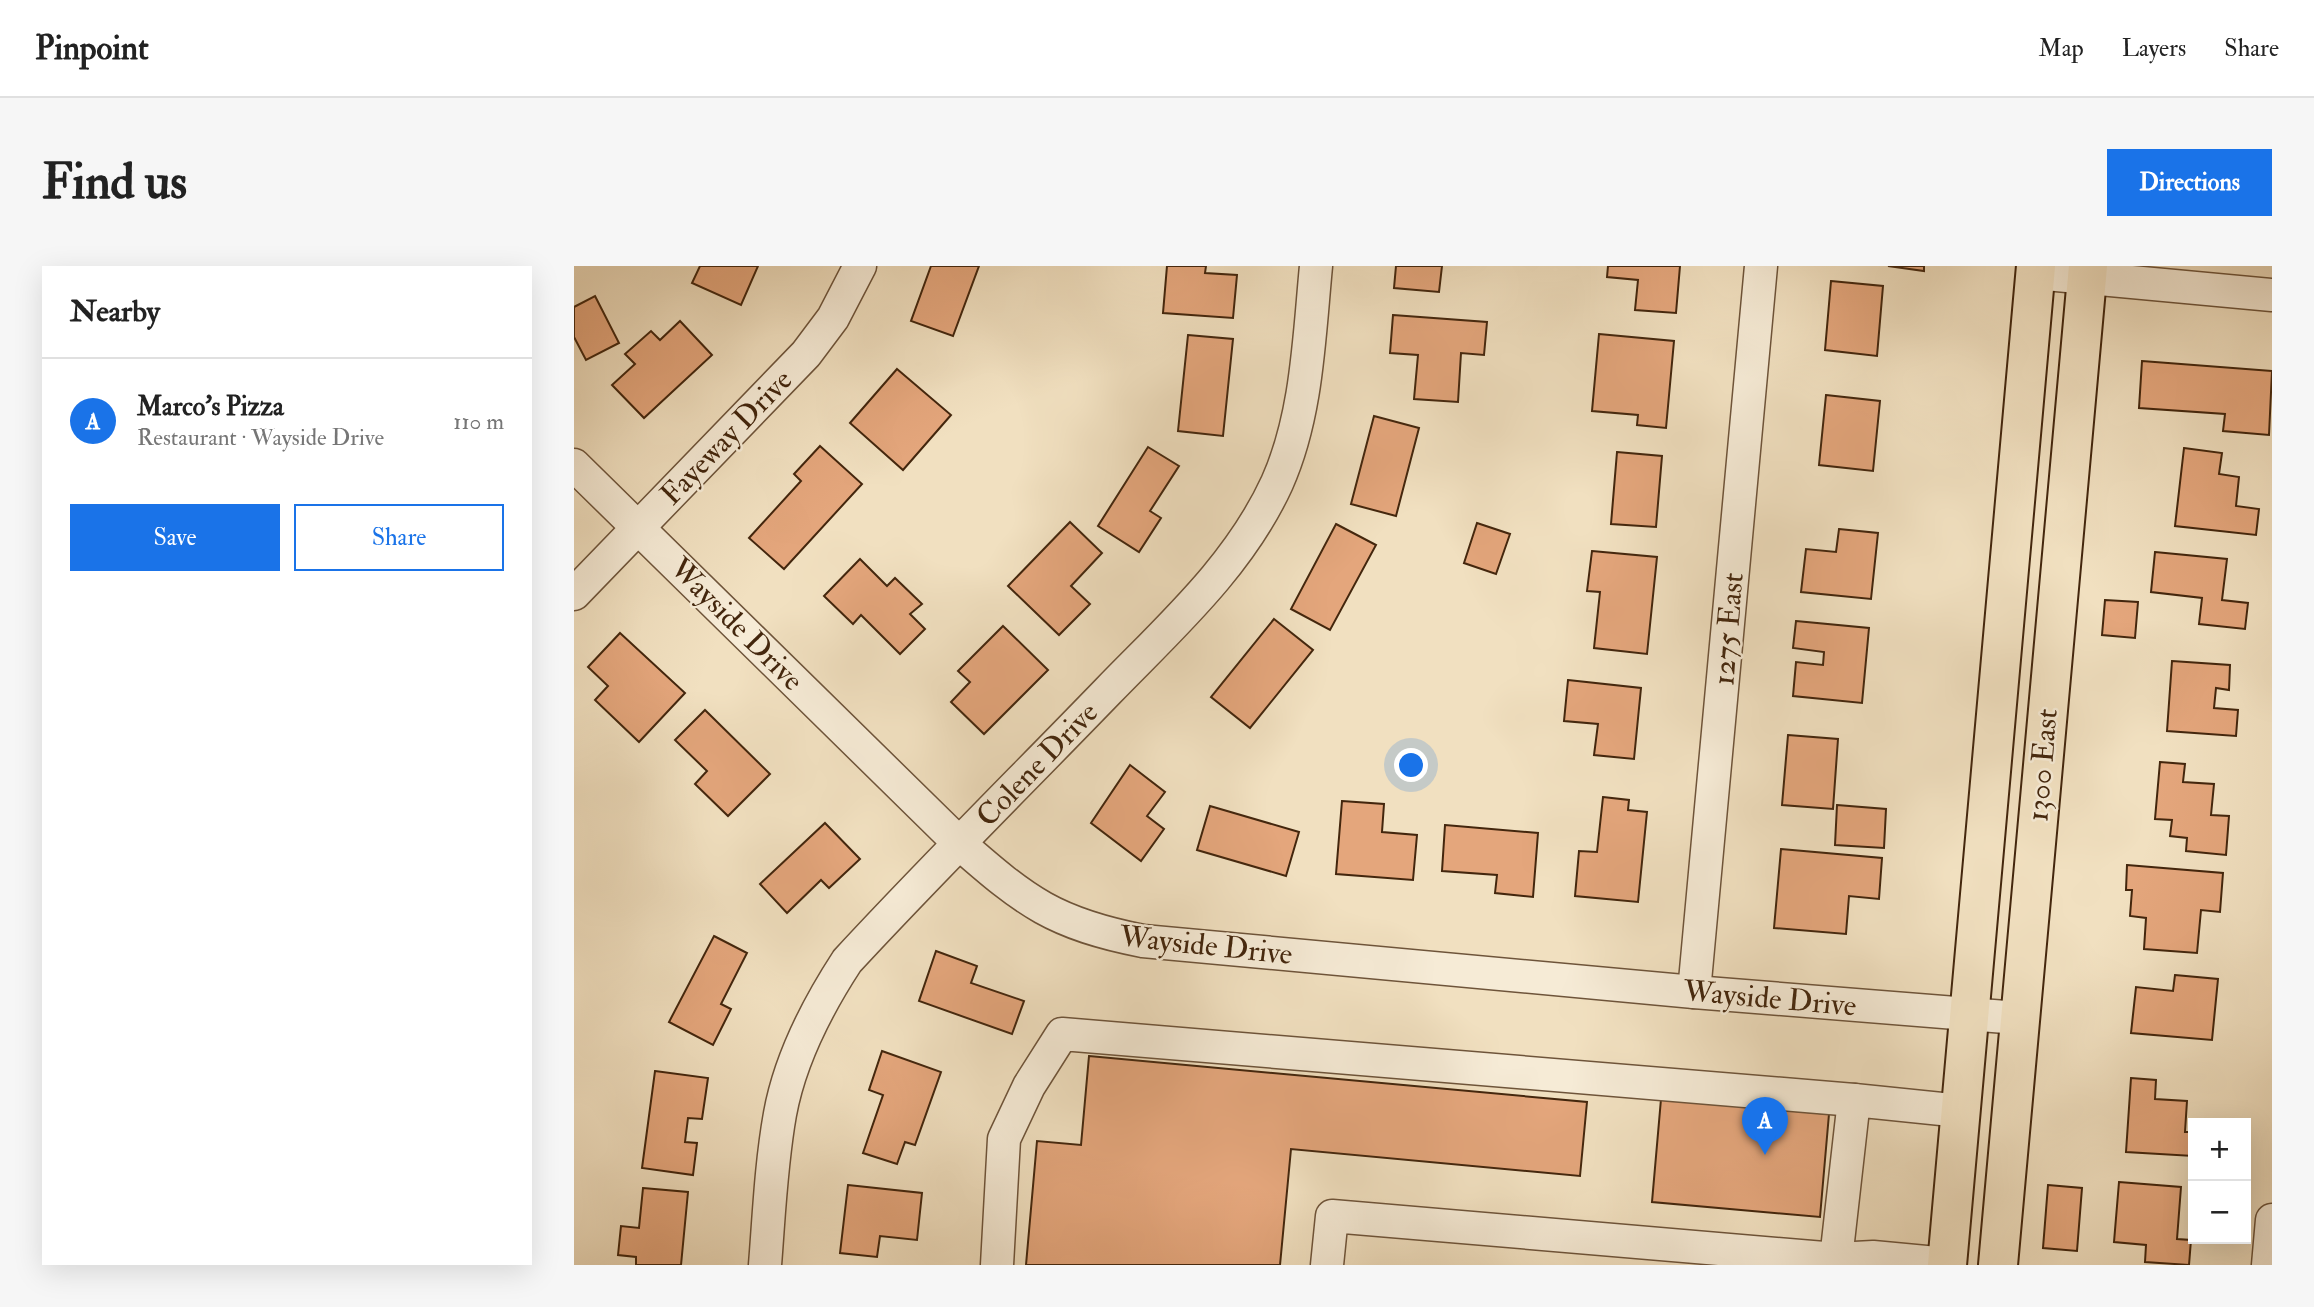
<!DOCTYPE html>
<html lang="en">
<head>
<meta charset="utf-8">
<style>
  body { margin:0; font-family:"IM FELL Double Pica",serif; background:#f6f6f6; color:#222 }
  .controls { position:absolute; right:21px; bottom:21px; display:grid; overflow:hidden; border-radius:0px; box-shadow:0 7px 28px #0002 }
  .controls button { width:63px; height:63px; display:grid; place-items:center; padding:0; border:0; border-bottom:2px solid #e0e0e0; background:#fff; color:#222; font:35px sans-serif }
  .you { position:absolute; left:838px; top:500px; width:24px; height:24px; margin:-18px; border:5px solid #fff; border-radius:50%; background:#1a73e8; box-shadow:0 0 0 10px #1a73e833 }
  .badge { display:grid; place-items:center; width:46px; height:46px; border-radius:50%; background:#1a73e8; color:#fff; font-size:23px; font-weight:700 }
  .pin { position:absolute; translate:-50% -58px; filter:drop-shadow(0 2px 4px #0008) }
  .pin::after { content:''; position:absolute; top:37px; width:24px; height:21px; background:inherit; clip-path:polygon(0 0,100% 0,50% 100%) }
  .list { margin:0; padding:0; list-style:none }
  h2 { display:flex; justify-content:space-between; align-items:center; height:91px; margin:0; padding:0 28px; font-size:30px }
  h2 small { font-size:23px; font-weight:400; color:#767676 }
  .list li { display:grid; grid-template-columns:46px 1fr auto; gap:21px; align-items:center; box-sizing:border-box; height:126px; padding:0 28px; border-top:2px solid #e0e0e0 }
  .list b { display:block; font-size:26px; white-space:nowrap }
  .list p { margin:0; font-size:23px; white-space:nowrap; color:#767676 }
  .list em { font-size:23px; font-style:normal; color:#767676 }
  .actions { display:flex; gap:14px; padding:21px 28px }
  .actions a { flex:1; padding:16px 0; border:2px solid #1a73e8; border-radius:0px; text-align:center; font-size:24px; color:#1a73e8 }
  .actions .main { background:#1a73e8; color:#fff }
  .map { position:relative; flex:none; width:1698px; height:999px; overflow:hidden; border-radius:0px }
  header { display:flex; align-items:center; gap:42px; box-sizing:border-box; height:98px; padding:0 35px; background:#fff; border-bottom:2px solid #e0e0e0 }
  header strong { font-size:33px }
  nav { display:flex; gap:38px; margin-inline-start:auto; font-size:24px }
  .intro { display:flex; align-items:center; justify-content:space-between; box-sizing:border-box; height:168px; padding:0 42px }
  h1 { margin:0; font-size:49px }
  .button { padding:18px 32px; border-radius:0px; background:#1a73e8; color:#fff; font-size:24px; font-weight:700 }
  main { display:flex; gap:42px; padding:0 42px }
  aside { flex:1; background:#fff; border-radius:0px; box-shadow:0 7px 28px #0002 }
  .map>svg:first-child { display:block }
</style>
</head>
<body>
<header>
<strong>Pinpoint</strong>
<nav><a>Map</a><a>Layers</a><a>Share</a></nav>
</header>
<div class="intro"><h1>Find us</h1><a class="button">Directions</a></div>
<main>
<aside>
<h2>Nearby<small></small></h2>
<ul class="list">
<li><span class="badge">A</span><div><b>Marco's Pizza</b><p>Restaurant · Wayside Drive</p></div><em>110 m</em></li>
</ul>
<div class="actions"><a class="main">Save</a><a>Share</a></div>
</aside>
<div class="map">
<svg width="1698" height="999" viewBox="0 0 1698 999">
  <rect width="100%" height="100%" fill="#f1e0c0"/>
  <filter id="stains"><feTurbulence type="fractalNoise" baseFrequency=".00286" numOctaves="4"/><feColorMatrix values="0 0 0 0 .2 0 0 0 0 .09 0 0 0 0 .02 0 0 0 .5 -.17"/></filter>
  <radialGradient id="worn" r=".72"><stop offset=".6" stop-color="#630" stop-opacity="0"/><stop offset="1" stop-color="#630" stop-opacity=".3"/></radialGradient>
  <g fill="#e4a67c" stroke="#43260d" stroke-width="2">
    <polygon points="126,0 184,0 167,39 118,17"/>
    <polygon points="357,0 405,0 379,70 337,55"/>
    <polygon points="593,0 632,0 631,7 663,9 659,52 589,47"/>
    <polygon points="822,0 868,0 865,26 820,22"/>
    <polygon points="1034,0 1106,0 1102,47 1061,44 1064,14 1033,11"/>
    <polygon points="1314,0 1350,0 1350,5"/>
    <polygon points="1257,15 1309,20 1303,90 1251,84"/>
    <polygon points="21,30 45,77 12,94 0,71 0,41"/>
    <polygon points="819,49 913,56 910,89 887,87 884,136 840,133 844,89 816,87"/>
    <polygon points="106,55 138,89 70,152 38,119 61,98 51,88 77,65 86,74"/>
    <polygon points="1025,68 1100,75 1092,162 1063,159 1064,149 1018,145"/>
    <polygon points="614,69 659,73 649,170 604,165"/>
    <polygon points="1568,95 1698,105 1695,169 1649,165 1651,148 1565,142"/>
    <polygon points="323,103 377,149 329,204 276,157"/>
    <polygon points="1252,129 1306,135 1299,205 1245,199"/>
    <polygon points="800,150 845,162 822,250 777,238"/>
    <polygon points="246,180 288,218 210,303 175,272 227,215 220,208"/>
    <polygon points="574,181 605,200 576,245 587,252 565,286 524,260"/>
    <polygon points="1610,182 1648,187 1645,208 1665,211 1662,240 1685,243 1682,269 1601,260"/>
    <polygon points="1043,186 1088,190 1082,261 1037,258"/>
    <polygon points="496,256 528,287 497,320 516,338 485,369 434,320"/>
    <polygon points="903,257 936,268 922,308 890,297"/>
    <polygon points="762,258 802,279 756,364 717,343"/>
    <polygon points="1265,263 1304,267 1297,333 1227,326 1232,283 1262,286"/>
    <polygon points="1018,285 1083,291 1073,388 1020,382 1026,326 1013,325"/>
    <polygon points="1581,286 1653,293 1648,334 1674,337 1671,363 1625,358 1628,332 1577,326"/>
    <polygon points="286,293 313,320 321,312 348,338 336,348 351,363 326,388 287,349 279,358 250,330"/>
    <polygon points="1531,334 1564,336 1561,372 1528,369"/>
    <polygon points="700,353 739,384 676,462 637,431"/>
    <polygon points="1222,355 1295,362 1288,437 1219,430 1222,396 1249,399 1250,386 1219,382"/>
    <polygon points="429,360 474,404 410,468 377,436 396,416 384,405"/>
    <polygon points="46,367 111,427 65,476 21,434 34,420 14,401"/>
    <polygon points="1598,395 1656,399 1655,424 1642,422 1640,442 1664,444 1662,470 1593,465"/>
    <polygon points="994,414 1067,422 1060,493 1020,489 1024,458 990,455"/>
    <polygon points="131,444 196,508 154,550 121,518 133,505 101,474"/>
    <polygon points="1214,469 1264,473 1259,543 1208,539"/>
    <polygon points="1586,496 1611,498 1609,516 1640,518 1637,549 1655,550 1652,589 1612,585 1613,572 1596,570 1598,554 1581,553"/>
    <polygon points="556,499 591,526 573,550 590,563 567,595 517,557"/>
    <polygon points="1029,531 1055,534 1054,544 1073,546 1064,636 1001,630 1005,585 1023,586"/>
    <polygon points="768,535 810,538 808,566 843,569 839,614 762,608"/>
    <polygon points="1263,539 1312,543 1310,582 1261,579"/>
    <polygon points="636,540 725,566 712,610 623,584"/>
    <polygon points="251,557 286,593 255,622 247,614 213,647 186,618"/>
    <polygon points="871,559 964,567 959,631 921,627 923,609 868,605"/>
    <polygon points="1207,583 1308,592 1305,633 1275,630 1272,668 1200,662"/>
    <polygon points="1553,599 1649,607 1646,646 1627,644 1623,687 1570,683 1572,652 1556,650 1558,624 1552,624"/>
    <polygon points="140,670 173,687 147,738 157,743 139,779 95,756"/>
    <polygon points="362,685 403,700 397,717 450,735 438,768 345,735"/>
    <polygon points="1601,709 1644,713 1638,774 1557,767 1562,721 1599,725"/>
    <polygon points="308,785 367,806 341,879 331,876 323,898 289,887 309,829 295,824"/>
    <polygon points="515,790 1013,836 1006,910 717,883 706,999 452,999 463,875 507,879"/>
    <polygon points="81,805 134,812 128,853 114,852 111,876 123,877 119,909 68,902"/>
    <polygon points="1557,812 1582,814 1581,833 1613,835 1611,866 1619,866 1619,890 1552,886"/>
    <polygon points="1087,833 1255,848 1246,951 1078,936"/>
    <polygon points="1545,916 1607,921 1603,973 1617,974 1615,999 1571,996 1572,979 1540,976"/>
    <polygon points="274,919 348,927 343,974 306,970 303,991 266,987"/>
    <polygon points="1474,919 1508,922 1503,985 1469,982"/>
    <polygon points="69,922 114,926 107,999 62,999 62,991 44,989 47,960 65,962"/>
  </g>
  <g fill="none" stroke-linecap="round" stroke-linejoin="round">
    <defs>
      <g id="minor">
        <polyline points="1461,7 1698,29"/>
        <path d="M0,199l386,379c66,58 95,80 183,97l551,51 324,26"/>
        <polyline points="0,328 232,88 259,52 286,0"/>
        <polyline points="1120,726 1187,0"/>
        <path d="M191,999c4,-50 6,-101 15,-151 10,-55 37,-107 67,-153 85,-92 174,-180 261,-270 62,-64 131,-125 169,-208 30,-67 32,-144 39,-217"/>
        <polyline points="423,999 430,873 455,820 488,768 1280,834"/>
        <polyline points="753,999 758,950 1262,993"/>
        <polyline points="1258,999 1262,993 1280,834 1387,845"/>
        <polyline points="1267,999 1262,993 1299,991 1373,998"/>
        <polyline points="1694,999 1698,954"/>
      </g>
      <g id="major">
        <polyline points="1373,999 1462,0"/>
        <polyline points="1424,999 1514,0"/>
      </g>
    </defs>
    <use href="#minor" stroke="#6e543a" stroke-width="35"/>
    <use href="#major" stroke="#43260d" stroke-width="42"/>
    <use href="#minor" stroke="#f6ebd6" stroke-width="32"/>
    <use href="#major" stroke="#f1e0c0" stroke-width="38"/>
  </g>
  <g text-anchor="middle" stroke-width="5" stroke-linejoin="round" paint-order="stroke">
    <g font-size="30" fill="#43260d" stroke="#f6ebd6">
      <text transform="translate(152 171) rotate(-46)" y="10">Fayeway Drive</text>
      <text transform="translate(163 358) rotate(45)" y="10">Wayside Drive</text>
      <text transform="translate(1154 363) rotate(-85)" y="10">1275 East</text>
      <text transform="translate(463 498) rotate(-46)" y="10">Colene Drive</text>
      <text transform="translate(1468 499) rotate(-85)" y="10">1300 East</text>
      <text transform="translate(632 679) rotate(6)" y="10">Wayside Drive</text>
      <text transform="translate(1196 732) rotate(5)" y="10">Wayside Drive</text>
    </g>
  </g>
  <rect width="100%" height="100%" filter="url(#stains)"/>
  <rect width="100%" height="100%" fill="url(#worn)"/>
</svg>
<div class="controls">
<button>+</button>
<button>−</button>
</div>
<div class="you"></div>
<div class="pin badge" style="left:1191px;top:889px">A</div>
</div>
</main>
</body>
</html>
